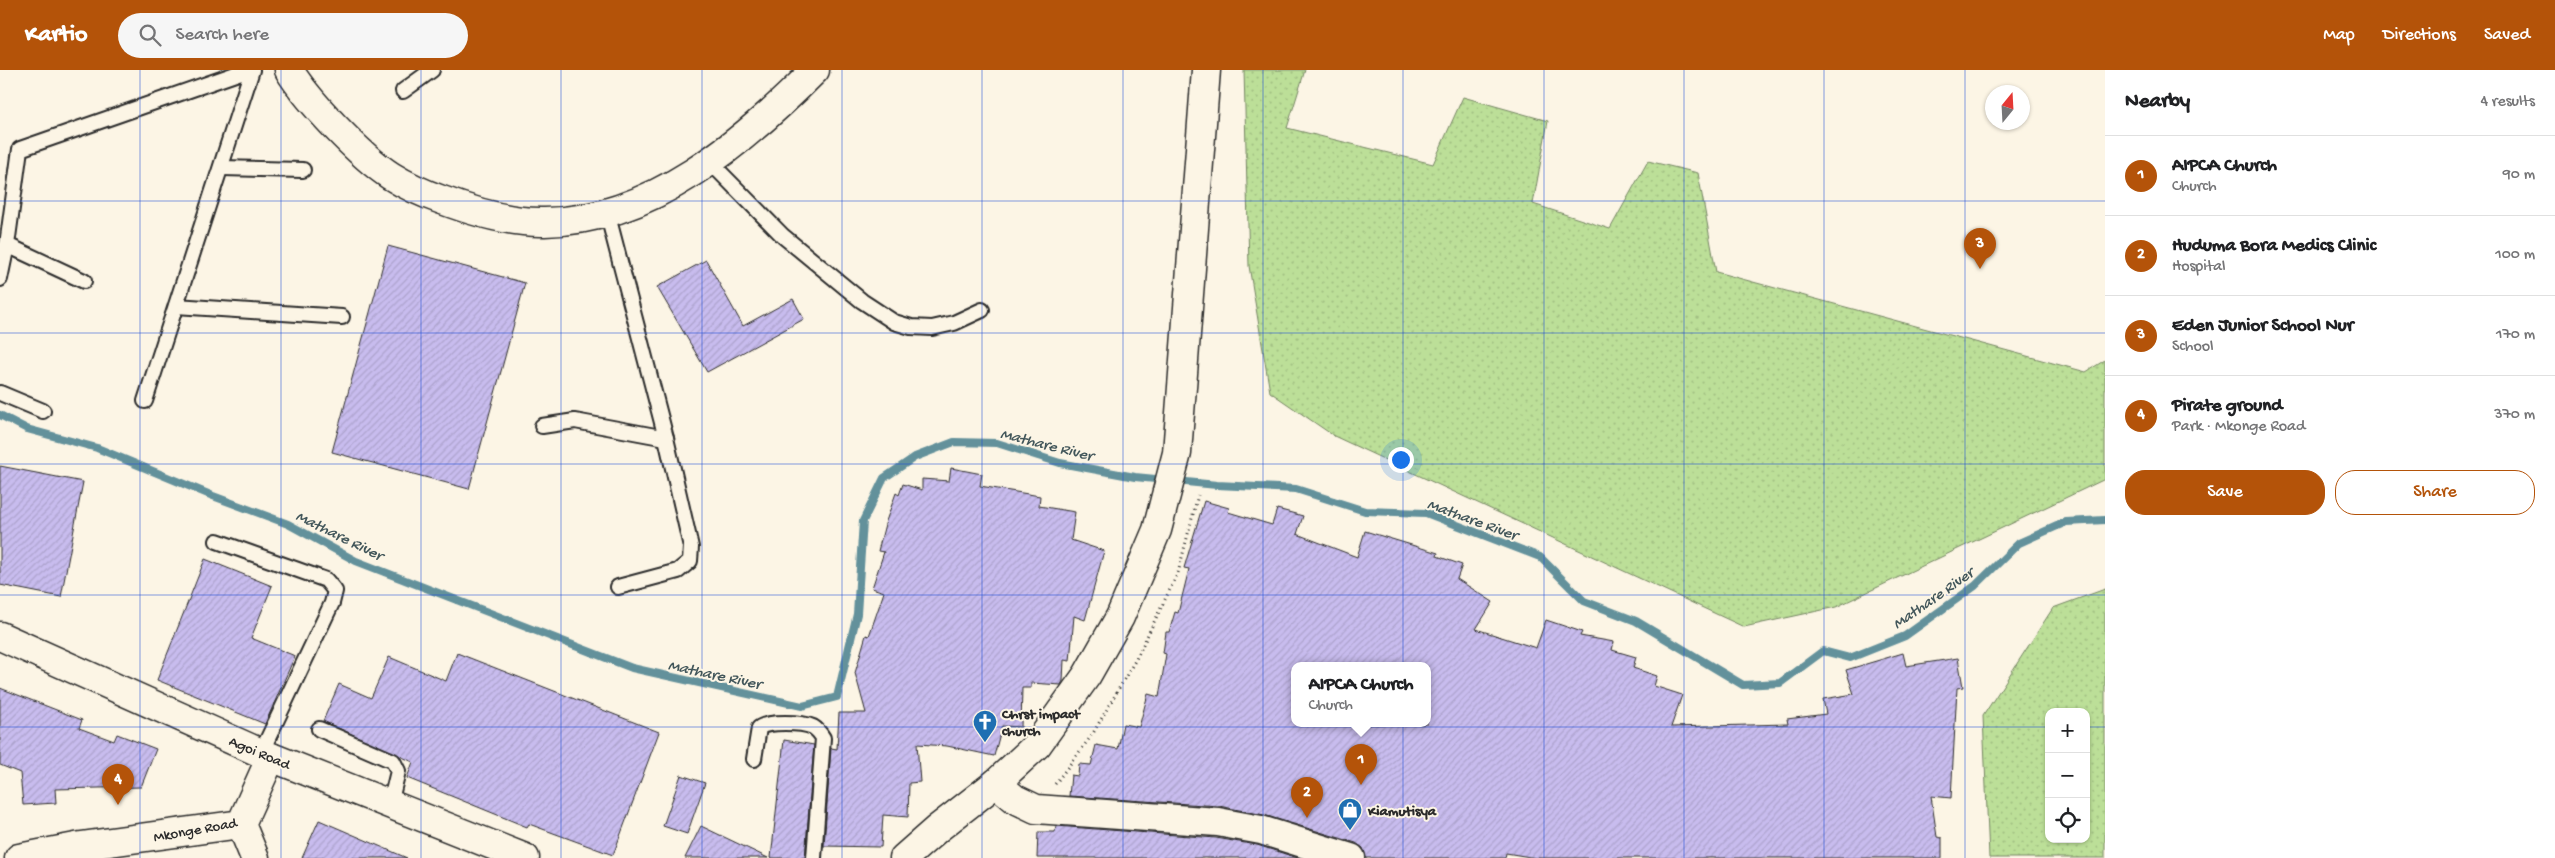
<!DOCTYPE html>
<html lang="en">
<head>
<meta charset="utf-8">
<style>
  body { margin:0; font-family:"Gochi Hand",sans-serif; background:#f6f6f6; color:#202124 }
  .controls { position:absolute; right:15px; bottom:15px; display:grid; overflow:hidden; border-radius:10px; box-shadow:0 1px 4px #0004 }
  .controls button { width:45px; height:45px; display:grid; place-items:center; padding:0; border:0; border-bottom:1px solid #e0e0e0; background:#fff; color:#202124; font:25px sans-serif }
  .compass { position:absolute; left:1985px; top:15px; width:45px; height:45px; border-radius:50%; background:#fff; box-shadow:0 1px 4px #0004; rotate:18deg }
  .you { position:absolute; left:1400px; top:389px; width:18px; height:18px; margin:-12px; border:4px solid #fff; border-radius:50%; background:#1a73e8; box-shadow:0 0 0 8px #1a73e833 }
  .badge { display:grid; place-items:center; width:32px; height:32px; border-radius:50%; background:#b45309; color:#fff; font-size:16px; font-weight:700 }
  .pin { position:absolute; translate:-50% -41px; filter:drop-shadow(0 1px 2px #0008) }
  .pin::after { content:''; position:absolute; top:26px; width:18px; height:15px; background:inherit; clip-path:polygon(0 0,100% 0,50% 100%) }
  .popup { position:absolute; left:1291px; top:592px; width:140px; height:65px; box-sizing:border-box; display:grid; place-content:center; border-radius:10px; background:#fff; filter:drop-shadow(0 1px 4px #0005); font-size:16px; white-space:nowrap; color:#757577 }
  .popup b { font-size:19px; color:#202124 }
  .popup::after { content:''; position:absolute; left:50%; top:100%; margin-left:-10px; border:10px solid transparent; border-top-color:#fff }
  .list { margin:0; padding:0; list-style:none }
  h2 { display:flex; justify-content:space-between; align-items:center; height:65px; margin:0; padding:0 20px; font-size:21px }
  h2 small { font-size:16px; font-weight:400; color:#757577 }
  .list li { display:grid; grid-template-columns:32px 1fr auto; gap:15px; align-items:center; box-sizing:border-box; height:80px; padding:0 20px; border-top:1px solid #e0e0e0 }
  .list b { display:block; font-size:19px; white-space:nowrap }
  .list p { margin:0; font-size:16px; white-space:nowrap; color:#757577 }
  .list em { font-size:16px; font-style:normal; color:#757577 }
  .actions { display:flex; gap:10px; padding:15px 20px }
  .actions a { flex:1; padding:11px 0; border:1px solid #b45309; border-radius:20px; text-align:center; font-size:18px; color:#b45309 }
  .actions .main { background:#b45309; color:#fff }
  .icon { flex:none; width:28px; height:28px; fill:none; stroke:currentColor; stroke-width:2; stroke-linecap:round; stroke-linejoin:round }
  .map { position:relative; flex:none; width:2105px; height:788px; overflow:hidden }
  header { display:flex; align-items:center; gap:30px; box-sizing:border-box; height:70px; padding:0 25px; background:#b45309; color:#fff }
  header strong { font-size:24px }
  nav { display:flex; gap:28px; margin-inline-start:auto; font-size:18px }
  .search { width:350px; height:45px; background:#f6f6f6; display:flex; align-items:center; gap:12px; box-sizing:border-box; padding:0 18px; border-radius:28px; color:#757577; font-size:19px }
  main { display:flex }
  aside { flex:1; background:#fff }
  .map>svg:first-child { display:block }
</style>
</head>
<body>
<header>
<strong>Kartio</strong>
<div class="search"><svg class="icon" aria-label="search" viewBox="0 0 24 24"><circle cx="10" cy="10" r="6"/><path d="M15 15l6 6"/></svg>Search here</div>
<nav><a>Map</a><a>Directions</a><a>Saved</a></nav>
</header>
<main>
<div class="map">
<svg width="2105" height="788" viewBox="0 0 2105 788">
  <defs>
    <pattern id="grass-dots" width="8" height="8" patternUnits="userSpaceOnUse" patternTransform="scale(1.25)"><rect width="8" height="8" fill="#bcdf98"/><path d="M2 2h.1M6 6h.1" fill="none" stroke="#a2c083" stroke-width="1.8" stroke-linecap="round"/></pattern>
    <pattern id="building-hatch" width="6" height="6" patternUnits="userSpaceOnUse" patternTransform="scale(1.25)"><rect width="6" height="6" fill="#c8bcee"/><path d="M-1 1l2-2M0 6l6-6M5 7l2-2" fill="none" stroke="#aca2cc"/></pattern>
  </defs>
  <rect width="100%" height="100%" fill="#fcf5e5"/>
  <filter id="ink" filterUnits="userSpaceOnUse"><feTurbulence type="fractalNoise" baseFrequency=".02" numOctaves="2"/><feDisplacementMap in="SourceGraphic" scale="10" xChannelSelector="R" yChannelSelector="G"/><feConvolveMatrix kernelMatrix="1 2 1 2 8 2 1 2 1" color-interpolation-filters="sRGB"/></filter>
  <g filter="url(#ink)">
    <g fill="url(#grass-dots)" stroke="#748562" fill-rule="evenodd">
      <polygon points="1244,0 1305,0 1287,58 1433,94 1463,27 1548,51 1533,134 1610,159 1648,91 1698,103 1716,202 2086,302 2105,290 2105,409 1836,537 1744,557 1334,366 1270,322 1249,196"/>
      <path d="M2105,519v269h-116l-6,-142 70,-108zM2049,642h37v127h-37z"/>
    </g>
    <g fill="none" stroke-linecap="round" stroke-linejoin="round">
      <polyline stroke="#63919b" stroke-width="8" points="0,345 27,359 97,378 213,426 288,454 356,491 632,598 802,636 837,627 857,544 863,451 884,408 915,387 954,372 997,373 1060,393 1135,407 1217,415 1296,419 1365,441 1426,443 1540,487 1584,531 1636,551 1743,615 1780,613 1823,581 1850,588 1905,566 1975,516 2019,473 2066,452 2105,450"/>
    </g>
    <g fill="url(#building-hatch)" stroke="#2b2b2b" fill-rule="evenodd">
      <polygon points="388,176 525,213 469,419 332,382"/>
      <polygon points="706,190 743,256 793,229 804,249 707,302 657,217"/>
      <polygon points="0,396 83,412 61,527 0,515"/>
      <polygon points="951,398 982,404 980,416 1040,426 1039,436 1075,442 1071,470 1104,481 1085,550 1074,546 1070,591 1064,590 1063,611 1061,615 1031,613 1031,618 1022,618 1021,657 1002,656 994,686 947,676 917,674 920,712 909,713 908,747 883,745 881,777 824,776 831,678 837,679 839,643 866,643 855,603 866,565 869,566 884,522 872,518 884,482 878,481 885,454 896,423 899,425 903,414 922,420 922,409 949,411"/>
      <path d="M1204,431l25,7 -1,4 44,13 5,-16 26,7 -6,18 60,23 8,-26 73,22 -1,3 25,9 -5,14 36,23 -17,27 60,19 10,-28 36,12 -2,4 34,6 -2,8 24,7 -3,11 24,8 -3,10 28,9 -11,32 117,-3 -1,-5 39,-5 -3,-15 31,-5 -8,-24 57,-17 3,13 52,-8 5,29 -6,1 -6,110 -20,-2 6,41 5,1v20h-406l-30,-5 -1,5h-139l-3,-10 -7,-5 -92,-28 -45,-9 -150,-10 2,-21 7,1 1,-12 12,1 5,-20 22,4 5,-25 16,3 9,-33 11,3 7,-43 -3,-1 3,-21h3l6,-20 3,1 11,-44 -5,-1zM1295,596h132v58h-132z"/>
      <polygon points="205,489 272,516 251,568 295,586 265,654 157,610"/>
      <polygon points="457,583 659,662 613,785 529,754 527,757 407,708 413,692 323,651 339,614 371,628 389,587 446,611"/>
      <polygon points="0,618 82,650 79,658 114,671 117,664 156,679 141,717 55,719 56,733 23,735 20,703 0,695"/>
      <polygon points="784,670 814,675 805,788 771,788"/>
      <polygon points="681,705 705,713 687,764 663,756"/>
      <polygon points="319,750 407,788 302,788"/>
      <polygon points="701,756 768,788 685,788"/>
      <polygon points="1056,756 1216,768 1257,775 1298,788 1037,788 1038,762 1055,762"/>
    </g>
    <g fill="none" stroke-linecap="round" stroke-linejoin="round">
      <defs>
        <g id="lane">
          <polyline points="403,21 432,0"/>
          <polyline points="710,92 783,166 862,231 894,252 911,257 932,258 954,253 982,240"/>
          <polyline points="222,98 303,100"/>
          <polyline points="607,142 666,368 691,477 690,491 678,501 618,517"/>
          <polyline points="0,209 7,175"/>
          <polyline points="84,211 7,175 20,79 247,0"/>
          <polyline points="176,236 342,247"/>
          <polyline points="0,323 43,341"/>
          <polyline points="145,331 252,0"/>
          <polyline points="542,356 575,351 666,368"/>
          <polyline points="217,471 326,510 335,521 332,533 261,683"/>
          <polyline points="319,659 393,691 398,701 390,734"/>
          <path d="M754,689l5,-31c8,-7 43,-6 54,-1 5,3 7,6 10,11l-9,120"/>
        </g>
        <g id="street">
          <path d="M289,0c19,31 71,86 102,106 16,10 34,18 51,24 32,12 68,23 103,22 106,-1 200,-81 270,-152"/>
          <polyline points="0,566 261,683 525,788"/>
          <polyline points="996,713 1015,729 1036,739 1218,752 1261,760 1351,788"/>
          <polyline points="241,754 255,788"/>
          <polyline points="19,788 81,776 241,754 271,687"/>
          <polyline points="904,788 937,759 996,713 1037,675 1087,605 1120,547 1157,460 1177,383 1206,0"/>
        </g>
      </defs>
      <use href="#lane" stroke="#2b2b2b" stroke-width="18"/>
      <use href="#street" stroke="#2b2b2b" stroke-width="31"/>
      <polyline stroke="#2b2b2b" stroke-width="3" stroke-dasharray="1 4" stroke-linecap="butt" points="1055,714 1092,665 1136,589 1178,503 1198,425"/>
      <use href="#lane" stroke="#fcf5e5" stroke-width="14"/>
      <use href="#street" stroke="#fcf5e5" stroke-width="28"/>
    </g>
  </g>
  <path fill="none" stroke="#1d4ed8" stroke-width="1" stroke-opacity="0.55" d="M140,0v788M281,0v788M421,0v788M561,0v788M702,0v788M842,0v788M982,0v788M1123,0v788M1263,0v788M1403,0v788M1544,0v788M1684,0v788M1824,0v788M1965,0v788M0,131h2105M0,263h2105M0,394h2105M0,525h2105M0,657h2049M2086,657h19"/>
  <defs>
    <symbol id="church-pin" viewBox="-11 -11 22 30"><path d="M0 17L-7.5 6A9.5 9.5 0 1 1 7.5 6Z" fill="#1f6fb2" stroke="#fcf5e5"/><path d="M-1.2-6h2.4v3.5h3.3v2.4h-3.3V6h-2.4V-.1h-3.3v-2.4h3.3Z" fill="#fff"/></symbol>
    <symbol id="shop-pin" viewBox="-11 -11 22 30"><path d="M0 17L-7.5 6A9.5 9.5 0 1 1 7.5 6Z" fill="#1f6fb2" stroke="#fcf5e5"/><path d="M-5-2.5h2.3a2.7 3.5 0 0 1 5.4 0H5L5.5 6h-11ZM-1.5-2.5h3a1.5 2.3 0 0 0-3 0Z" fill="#fff"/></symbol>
  </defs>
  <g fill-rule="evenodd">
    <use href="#church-pin" x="971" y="638" width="28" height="38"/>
    <use href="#shop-pin" x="1336" y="726" width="28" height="38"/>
  </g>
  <g text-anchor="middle" stroke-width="4" stroke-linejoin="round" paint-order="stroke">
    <g font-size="15" font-weight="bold" fill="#2b2b2b" stroke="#fcf5e5" text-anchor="start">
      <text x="1002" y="648">Chrst impact<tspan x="1002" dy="17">church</tspan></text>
      <text x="1368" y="745">Kiamutisya</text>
    </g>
    <g font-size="15" fill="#2b2b2b" stroke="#fcf5e5">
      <text transform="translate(260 682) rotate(23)" y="5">Agoi Road</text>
      <text transform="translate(195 759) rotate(-10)" y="5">Mkonge Road</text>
    </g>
    <g font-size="16" font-style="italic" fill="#42565a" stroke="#fcf5e5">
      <text transform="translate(1047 373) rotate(14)" y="6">Mathare River</text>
      <text transform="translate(1473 448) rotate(20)" y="6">Mathare River</text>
      <text transform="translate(340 464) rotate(26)" y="6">Mathare River</text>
      <text transform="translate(1932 527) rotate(-35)" y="6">Mathare River</text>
      <text transform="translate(715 603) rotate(12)" y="6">Mathare River</text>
    </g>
  </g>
</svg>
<div class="controls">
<button>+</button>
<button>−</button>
<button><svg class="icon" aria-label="locate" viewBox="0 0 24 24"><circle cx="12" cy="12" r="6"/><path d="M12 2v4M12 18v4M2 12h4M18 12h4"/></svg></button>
</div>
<svg class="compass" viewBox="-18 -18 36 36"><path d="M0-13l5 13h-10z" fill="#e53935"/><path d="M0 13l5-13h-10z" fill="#757577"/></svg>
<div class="you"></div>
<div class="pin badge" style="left:1361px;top:715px">1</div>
<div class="popup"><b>AIPCA Church</b>Church</div>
<div class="pin badge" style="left:1307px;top:748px">2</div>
<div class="pin badge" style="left:1980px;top:199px">3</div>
<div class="pin badge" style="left:118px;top:735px">4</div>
</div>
<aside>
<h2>Nearby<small>4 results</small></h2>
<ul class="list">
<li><span class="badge">1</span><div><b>AIPCA Church</b><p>Church</p></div><em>90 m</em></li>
<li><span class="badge">2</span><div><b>Huduma Bora Medics Clinic</b><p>Hospital</p></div><em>100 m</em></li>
<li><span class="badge">3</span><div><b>Eden Junior School Nur</b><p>School</p></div><em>170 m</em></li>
<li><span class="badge">4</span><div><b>Pirate ground</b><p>Park · Mkonge Road</p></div><em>370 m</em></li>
</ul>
<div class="actions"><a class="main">Save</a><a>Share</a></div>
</aside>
</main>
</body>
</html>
